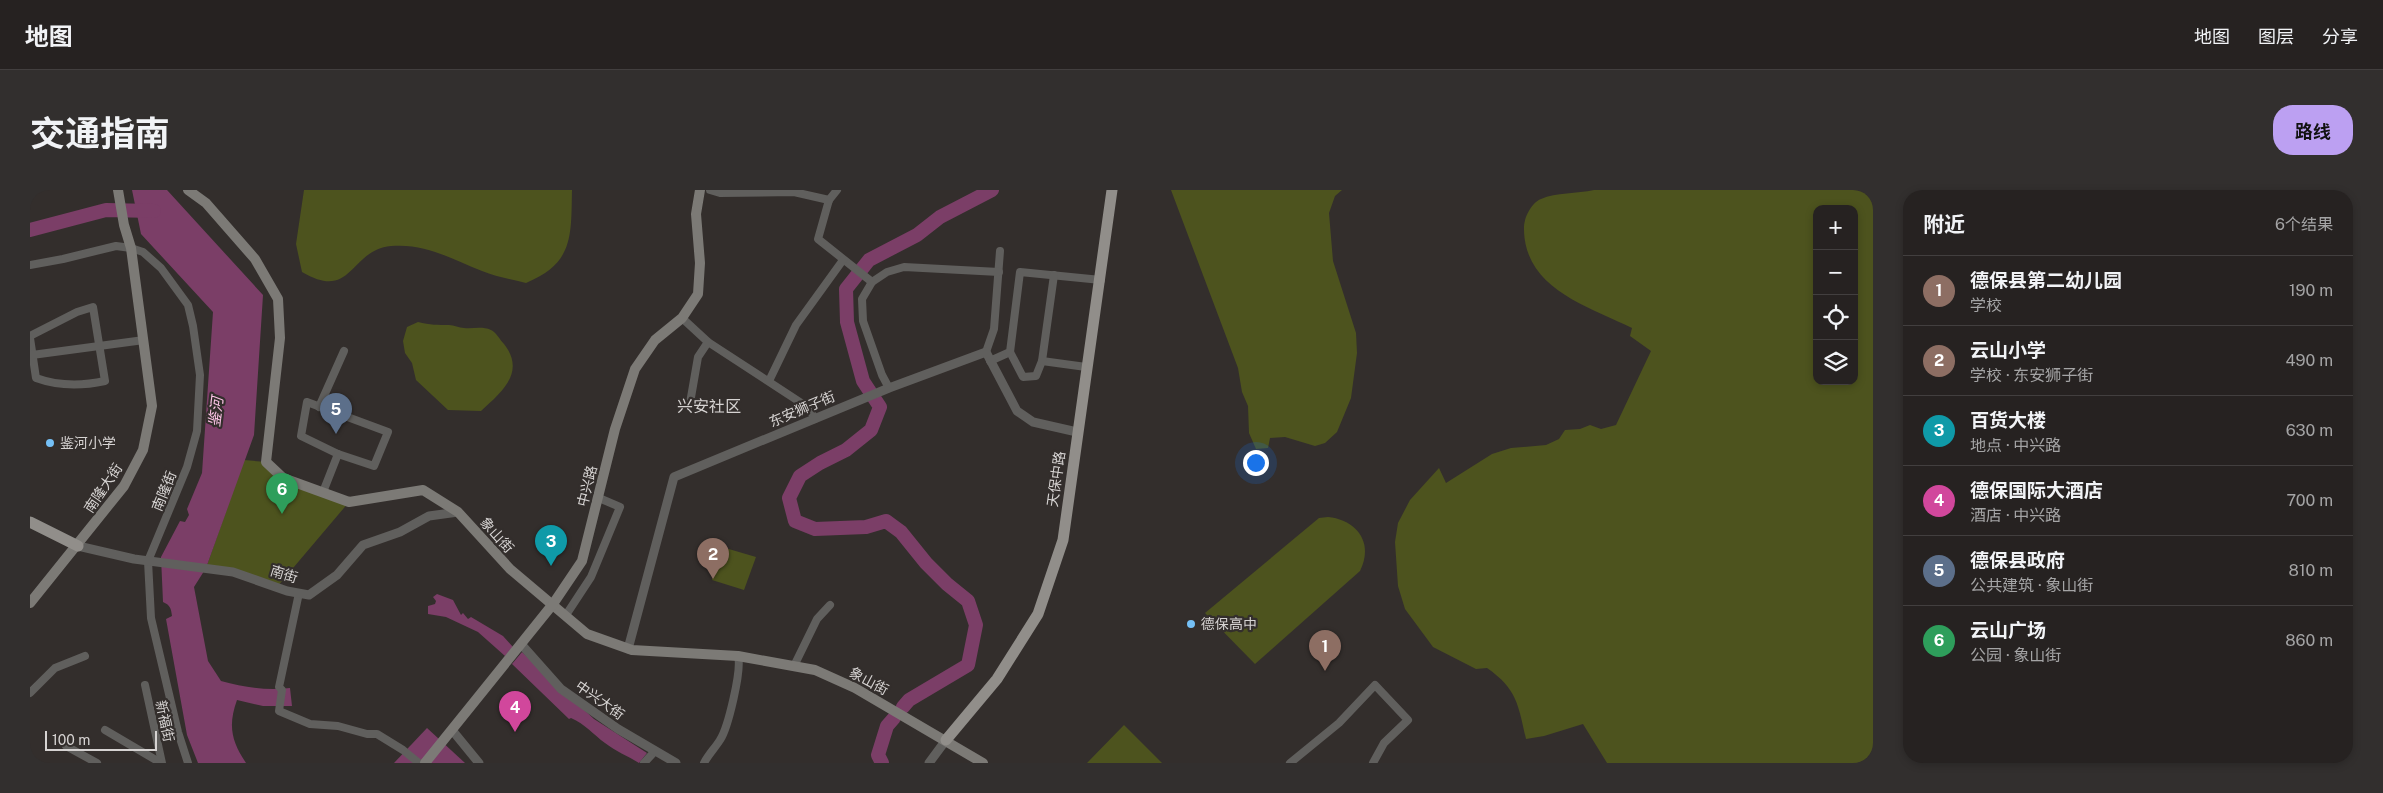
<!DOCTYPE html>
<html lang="zh">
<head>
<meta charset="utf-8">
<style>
  body { margin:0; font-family:"Public Sans","Noto Sans SC",sans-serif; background:#322f2e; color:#f1f3f6 }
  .controls { position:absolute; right:15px; top:15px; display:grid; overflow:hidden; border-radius:10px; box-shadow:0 2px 8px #0003 }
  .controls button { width:45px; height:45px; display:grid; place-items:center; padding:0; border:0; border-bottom:1px solid #423f3f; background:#262221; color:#f1f3f6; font:25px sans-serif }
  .scale { position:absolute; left:15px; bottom:12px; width:112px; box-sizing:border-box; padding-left:5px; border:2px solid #d6d3d2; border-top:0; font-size:14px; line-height:18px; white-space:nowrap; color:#d6d3d2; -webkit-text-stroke:4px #332e2c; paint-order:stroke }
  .you { position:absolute; left:1225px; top:272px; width:18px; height:18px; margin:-12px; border:4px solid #fff; border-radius:50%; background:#1a73e8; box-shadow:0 0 0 8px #1a73e833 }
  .badge { display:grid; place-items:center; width:32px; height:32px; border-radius:50%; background:#bca0f2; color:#fff; font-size:16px; font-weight:700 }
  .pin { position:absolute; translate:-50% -41px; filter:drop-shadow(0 1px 2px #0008) }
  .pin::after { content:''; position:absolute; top:26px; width:18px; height:15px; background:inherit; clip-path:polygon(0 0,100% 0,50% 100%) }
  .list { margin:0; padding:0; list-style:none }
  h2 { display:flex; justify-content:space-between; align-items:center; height:65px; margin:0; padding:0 20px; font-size:21px }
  h2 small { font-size:16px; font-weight:400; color:#a4a4a5 }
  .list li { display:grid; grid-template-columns:32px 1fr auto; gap:15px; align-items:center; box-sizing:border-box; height:70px; padding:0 20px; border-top:1px solid #423f3f }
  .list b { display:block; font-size:19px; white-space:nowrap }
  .list p { margin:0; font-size:16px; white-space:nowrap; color:#a4a4a5 }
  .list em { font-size:16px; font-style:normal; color:#a4a4a5 }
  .icon { flex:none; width:28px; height:28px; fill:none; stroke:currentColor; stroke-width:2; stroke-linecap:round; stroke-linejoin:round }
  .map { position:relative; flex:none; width:1843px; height:573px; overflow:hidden; border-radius:20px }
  header { display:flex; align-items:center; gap:30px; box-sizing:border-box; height:70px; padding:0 25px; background:#262221; border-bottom:1px solid #423f3f }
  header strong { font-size:24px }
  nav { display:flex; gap:28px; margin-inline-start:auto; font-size:18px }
  .intro { display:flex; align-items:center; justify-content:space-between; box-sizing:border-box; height:120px; padding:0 30px }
  h1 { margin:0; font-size:35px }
  .button { padding:12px 22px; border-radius:20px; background:#bca0f2; color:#111; font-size:18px; font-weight:700 }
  main { display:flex; gap:30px; padding:0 30px }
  aside { flex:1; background:#262221; border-radius:20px; box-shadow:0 2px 8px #0003 }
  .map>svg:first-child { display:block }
</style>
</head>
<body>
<header>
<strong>地图</strong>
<nav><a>地图</a><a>图层</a><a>分享</a></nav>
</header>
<div class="intro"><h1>交通指南</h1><a class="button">路线</a></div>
<main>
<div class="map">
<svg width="1843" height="573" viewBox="0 0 1843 573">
  <rect width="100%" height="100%" fill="#332e2c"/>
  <g fill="#4d531e" fill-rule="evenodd">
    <path d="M274,0h268c-1,46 2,73 -46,93 -15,-4 -30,-6 -44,-12 -31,-12 -56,-28 -91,-25 -42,4 -38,56 -89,26l-6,-28z"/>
    <polygon points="1141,0 1312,0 1305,6 1299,23 1303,71 1326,143 1327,163 1321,208 1307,242 1295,253 1285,256 1255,247 1240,248 1238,258 1226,259 1219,243 1218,216 1212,202 1208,178"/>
    <path d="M1564,0h279v573h-266l-24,-39 -39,12 -18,3c-8,-35 -9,-50 -39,-71l-11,1 -43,-22 -28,-38 -7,-23 -3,-44 3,-19 12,-23 29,-32 7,15 46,-29 19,-6 35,-3 13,-6 6,-9 15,-1 10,-4 11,4 15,-4 35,-74 -21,-15 2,-8c-45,-22 -109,-40 -108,-101 0,-9 7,-24 17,-28 15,-7 36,-5 53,-9zM1787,19h37v172h-37z"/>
    <path d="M388,132c12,3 20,3 31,3 5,0 10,3 15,3 9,1 18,-2 27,2 5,2 9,10 13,14 22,28 -2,48 -23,67l-33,-1 -32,-30 -4,-17 -7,-10 -2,-12 4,-14z"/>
    <polygon points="214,270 236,272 254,288 319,312 247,397 176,378"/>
    <path d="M1298,327c29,3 46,26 32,54l-105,93 -50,-51 114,-95z"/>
    <polygon points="692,357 726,367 714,400 682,390"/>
    <polygon points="1094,535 1132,573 1133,573 1057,573"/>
  </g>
  <g fill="#7b3e67">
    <path d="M102,0h35l96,105 -9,140 -48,133 -12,19 14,74 13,20c23,6 45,10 69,7l2,18h-29l-26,-6c-9,25 -6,41 9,63h-48l-11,-28 -21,-116 6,-3c-1,-8 -2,-11 -9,-14l-2,-45 19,-36 5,1 4,-7 -2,-6 15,-36 11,-161 -72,-78z"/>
    <polygon points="407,404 423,410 431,425 433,423 438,429 441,427 473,446 483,457 475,466 448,442 416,427 398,424 398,416 405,414 406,411 403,407"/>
    <path d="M492,462l72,67 53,34 -8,10c-11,-7 -24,-12 -34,-20 -11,-8 -20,-19 -34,-25l-2,1 -57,-55z"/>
    <polygon points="397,538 435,573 364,573"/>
  </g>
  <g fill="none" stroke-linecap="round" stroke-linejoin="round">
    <g stroke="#7b3e67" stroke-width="14">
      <polyline points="0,40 76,20 124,21"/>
      <polyline points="873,517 879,510 938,475 946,435 938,411 917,394 896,373 871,342 856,331 836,337 785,339 765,331 759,308 770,286 790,273 816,260 841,240 850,217 833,191 817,132 816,99 839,70 887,45 910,27 962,0"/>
      <polyline points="852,573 848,565 857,536 864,528"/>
    </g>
    <g stroke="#605f5d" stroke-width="8">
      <polyline points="680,0 690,3 764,2 799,10"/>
      <polyline points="807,0 799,10 788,49 842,92"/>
      <polyline points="0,75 33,69 86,56 101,58 113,62 131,78 158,115 163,136 170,185 167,241 157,277 118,371 121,428 148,542 158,573"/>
      <polyline points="652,128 678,152 779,218 785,229"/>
      <path d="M0,146l47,-24 16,-5 12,74c-23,5 -47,5 -69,-3l-6,-40"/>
      <polyline points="956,162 964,139 970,61"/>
      <polyline points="980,162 993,187 1006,186 1012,171 1056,177"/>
      <polyline points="2,165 114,150"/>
      <polyline points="960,171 980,162 990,82 1071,90"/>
      <polyline points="1012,171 1024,85"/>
      <polyline points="739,191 766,135 813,70"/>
      <polyline points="859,198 852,185 833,131 832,109 842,92 857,82 874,77 969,82"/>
      <polygon points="277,212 358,242 344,276 308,264 271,246"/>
      <polyline points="660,213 668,167 678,152"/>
      <polyline points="289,217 314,161"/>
      <polyline points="293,302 308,264"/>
      <polyline points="269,403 249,497 252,500 249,521 280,534 308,536 337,544 347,544 373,560 389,573"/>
      <polyline points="536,425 561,387 590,317 569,308"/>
      <polyline points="764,476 787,429 800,415"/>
      <polyline points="115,495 132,573"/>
      <polyline points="0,503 25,478 55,466"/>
      <polyline points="75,540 131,573"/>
      <polyline points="36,556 67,573"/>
      <polyline points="614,573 625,561"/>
      <path d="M674,573c4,-8 11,-15 16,-23 8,-12 22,-70 18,-84"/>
      <polyline points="1260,573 1309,533 1345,495 1378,530 1354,553 1343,573"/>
    </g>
    <g stroke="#605f5d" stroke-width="9">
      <polyline points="48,356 104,369 203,382 257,401 279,405 307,385 333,355 370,342 399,326 428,322"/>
      <polyline points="491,454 531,499 588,539 646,573"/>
      <polyline points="598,459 644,287 859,198 956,162 987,221 1003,232 1047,242"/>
      <polyline points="422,540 449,573"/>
      <polyline points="899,573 916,550"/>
    </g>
    <g stroke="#7c7a76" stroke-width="10">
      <polyline points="158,0 176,13 225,69 248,109 250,148 236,272 253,288 319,312 393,300 428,322 480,379 557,444 602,460 708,466 785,480 825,498 953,573"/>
      <polyline points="0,413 94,296 113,260 122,216 101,58 94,35 88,0"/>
      <polyline points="395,573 523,414 552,371 585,239 605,179 625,150 652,128 668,104 670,73 666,24 670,0"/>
    </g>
    <g stroke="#918e8a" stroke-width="11">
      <polyline points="0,332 48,356"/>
      <polyline points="916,550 967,489 1008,424 1033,350 1082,0"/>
    </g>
  </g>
  <g fill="#75c0f6" stroke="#332e2c" stroke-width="2">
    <circle cx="20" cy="253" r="5"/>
    <circle cx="1161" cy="434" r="5"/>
  </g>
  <g text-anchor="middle" stroke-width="4.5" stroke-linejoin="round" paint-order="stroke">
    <g font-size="14" fill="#d6d3d2" stroke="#332e2c">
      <text transform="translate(772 219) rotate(-23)" y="5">东安狮子街</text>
      <text transform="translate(1026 289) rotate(-82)" y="5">天保中路</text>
      <text transform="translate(557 296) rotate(-76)" y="5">中兴路</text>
      <text transform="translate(73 298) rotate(-56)" y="5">南隆大街</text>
      <text transform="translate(134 301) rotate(-68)" y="5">南隆街</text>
      <text transform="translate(467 345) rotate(48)" y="5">象山街</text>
      <text transform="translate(254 384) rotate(17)" y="5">南街</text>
      <text transform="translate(839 491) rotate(28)" y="5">象山街</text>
      <text transform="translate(570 510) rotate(35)" y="5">中兴大街</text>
      <text transform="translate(135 531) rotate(78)" y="5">新福街</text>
    </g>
    <g font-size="14" fill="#d6d3d2" stroke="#332e2c" text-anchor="start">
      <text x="30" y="258">鉴河小学</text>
      <text x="1171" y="439">德保高中</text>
    </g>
    <g font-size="15" font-style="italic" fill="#fec5e8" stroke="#332e2c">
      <text transform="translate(186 222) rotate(-83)" y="5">鉴河</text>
    </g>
    <g font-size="16" fill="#d6d3d2" stroke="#332e2c">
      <text x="679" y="222">兴安社区</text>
    </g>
  </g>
</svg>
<div class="controls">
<button>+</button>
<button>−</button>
<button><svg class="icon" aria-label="locate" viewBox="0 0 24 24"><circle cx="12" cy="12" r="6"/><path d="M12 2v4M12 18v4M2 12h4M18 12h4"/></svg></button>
<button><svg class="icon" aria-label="layers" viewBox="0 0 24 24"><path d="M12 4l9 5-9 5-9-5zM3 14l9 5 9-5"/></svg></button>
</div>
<div class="scale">100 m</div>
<div class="you"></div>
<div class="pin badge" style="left:1295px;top:481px;background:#8d6e63">1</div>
<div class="pin badge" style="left:683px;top:389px;background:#8d6e63">2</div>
<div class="pin badge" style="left:521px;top:376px;background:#0f9aa8">3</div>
<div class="pin badge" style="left:485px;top:542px;background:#d1479c">4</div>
<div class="pin badge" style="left:306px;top:244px;background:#5c6f8a">5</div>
<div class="pin badge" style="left:252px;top:324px;background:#2e9e5b">6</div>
</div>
<aside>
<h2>附近<small>6个结果</small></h2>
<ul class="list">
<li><span class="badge" style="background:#8d6e63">1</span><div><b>德保县第二幼儿园</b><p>学校</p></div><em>190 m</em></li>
<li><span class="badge" style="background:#8d6e63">2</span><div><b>云山小学</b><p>学校 · 东安狮子街</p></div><em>490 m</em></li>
<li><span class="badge" style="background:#0f9aa8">3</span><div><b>百货大楼</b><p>地点 · 中兴路</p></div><em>630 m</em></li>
<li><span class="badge" style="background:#d1479c">4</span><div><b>德保国际大酒店</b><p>酒店 · 中兴路</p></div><em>700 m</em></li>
<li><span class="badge" style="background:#5c6f8a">5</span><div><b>德保县政府</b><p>公共建筑 · 象山街</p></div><em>810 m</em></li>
<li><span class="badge" style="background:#2e9e5b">6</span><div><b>云山广场</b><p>公园 · 象山街</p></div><em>860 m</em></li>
</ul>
</aside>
</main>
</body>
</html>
